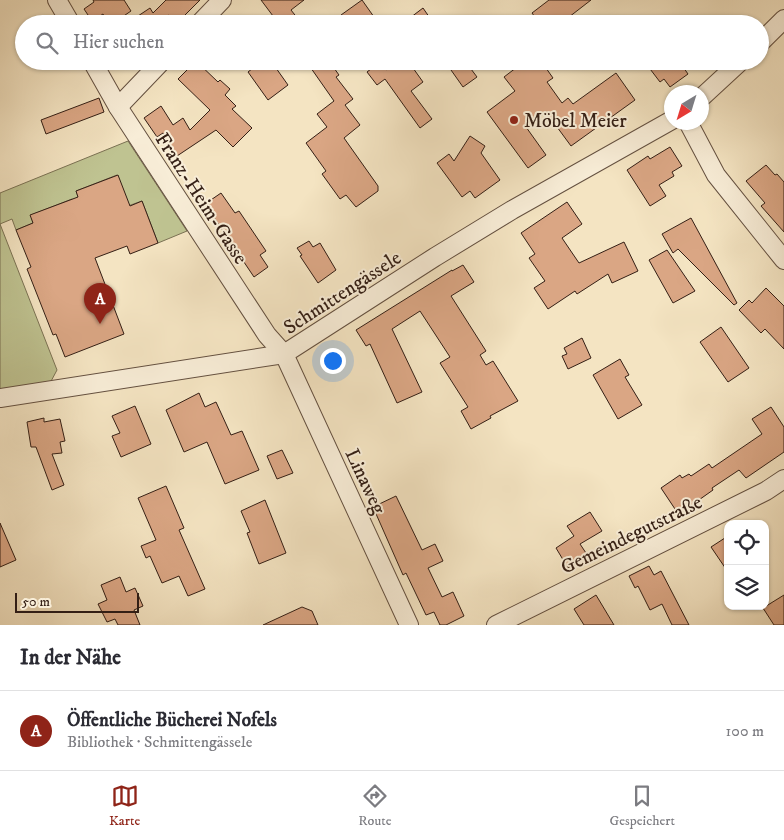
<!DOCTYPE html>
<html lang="de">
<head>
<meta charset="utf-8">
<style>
  body { margin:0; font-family:"IM FELL DW Pica",serif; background:#f2f2f3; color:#2b2b33 }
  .controls { position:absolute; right:15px; bottom:15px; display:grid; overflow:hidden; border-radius:10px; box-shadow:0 1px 4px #0004 }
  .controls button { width:45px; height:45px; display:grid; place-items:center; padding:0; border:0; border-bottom:1px solid #e1e1e2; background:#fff; color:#2b2b33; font:25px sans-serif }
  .compass { position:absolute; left:664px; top:85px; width:45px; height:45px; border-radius:50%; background:#fff; box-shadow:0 1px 4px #0004; rotate:218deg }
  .scale { position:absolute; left:15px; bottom:12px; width:124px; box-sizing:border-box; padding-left:5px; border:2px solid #341f15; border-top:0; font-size:14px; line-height:18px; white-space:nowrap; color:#341f15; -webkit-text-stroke:4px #f8edd7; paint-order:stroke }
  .you { position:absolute; left:332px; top:360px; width:18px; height:18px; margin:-12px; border:4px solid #fff; border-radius:50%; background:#1a73e8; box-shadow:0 0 0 8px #1a73e833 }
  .badge { display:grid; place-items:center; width:32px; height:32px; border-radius:50%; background:#8f2418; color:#fff; font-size:16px; font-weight:700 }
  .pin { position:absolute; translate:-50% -41px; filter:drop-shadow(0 1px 2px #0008) }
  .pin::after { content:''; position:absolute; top:26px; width:18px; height:15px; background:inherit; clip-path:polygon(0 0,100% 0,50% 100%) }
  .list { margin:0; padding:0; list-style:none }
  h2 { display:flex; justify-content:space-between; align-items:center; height:65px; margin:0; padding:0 20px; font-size:21px }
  h2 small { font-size:16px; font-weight:400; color:#7c7c81 }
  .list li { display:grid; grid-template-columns:32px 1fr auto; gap:15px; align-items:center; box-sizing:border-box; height:80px; padding:0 20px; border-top:1px solid #e1e1e2 }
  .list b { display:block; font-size:19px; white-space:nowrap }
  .list p { margin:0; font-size:16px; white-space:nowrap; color:#7c7c81 }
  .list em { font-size:16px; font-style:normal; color:#7c7c81 }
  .icon { flex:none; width:28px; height:28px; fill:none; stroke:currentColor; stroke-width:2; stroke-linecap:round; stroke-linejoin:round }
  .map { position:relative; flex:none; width:784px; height:625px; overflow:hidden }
  .search { position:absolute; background:#fff; box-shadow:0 1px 4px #0004; left:15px; right:15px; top:15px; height:55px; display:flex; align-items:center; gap:12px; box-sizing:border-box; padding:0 18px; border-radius:28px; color:#7c7c81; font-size:19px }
  .sheet { height:145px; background:#fff }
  nav { display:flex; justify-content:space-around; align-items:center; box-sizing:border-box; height:70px; border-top:1px solid #e1e1e2; background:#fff; font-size:14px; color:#7c7c81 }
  nav a { display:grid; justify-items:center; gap:2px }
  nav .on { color:#8f2418 }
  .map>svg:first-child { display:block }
</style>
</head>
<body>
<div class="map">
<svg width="784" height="625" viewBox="0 0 784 625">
  <rect width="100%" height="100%" fill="#f4e4c2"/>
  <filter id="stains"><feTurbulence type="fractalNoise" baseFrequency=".004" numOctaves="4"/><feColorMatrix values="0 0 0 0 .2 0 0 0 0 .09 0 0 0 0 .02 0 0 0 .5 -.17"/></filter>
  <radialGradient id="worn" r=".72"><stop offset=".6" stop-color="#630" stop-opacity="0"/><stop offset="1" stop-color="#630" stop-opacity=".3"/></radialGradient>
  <polygon fill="#bfc391" stroke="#7a7153" points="128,141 187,231 158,243 142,201 125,207 117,175 76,191 81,205 72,199 31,215 33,223 16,230 12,219 0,224 57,370 49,385 0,393 0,193"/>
  <g fill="#daa684" stroke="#341f15">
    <polygon points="93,0 124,0 131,11 112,24 109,24 103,14 92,21 84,9 94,2"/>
    <polygon points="166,0 200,0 177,23 169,15 159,22 160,24 126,24 150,8 153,13"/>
    <polygon points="261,0 304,0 291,10 302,24 279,24"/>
    <polygon points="362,0 379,24 348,24 341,15"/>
    <polygon points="549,0 591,0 560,24 540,24 532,13"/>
    <polygon points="423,8 434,24 402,24"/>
    <polygon points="196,61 218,82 220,80 230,89 225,95 236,106 232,109 252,128 233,147 216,130 177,156 163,133 157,137 144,118 161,106 173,125 183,118 190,130 210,110 178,79"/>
    <polygon points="262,61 271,61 288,85 268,100 248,72"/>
    <polygon points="306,61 329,61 339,75 336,77 353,99 345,105 360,125 344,138 378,186 378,191 356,207 346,195 340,199 322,174 326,171 306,143 327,127 317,114 334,101"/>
    <polygon points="397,61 408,61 423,82 411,91 432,119 420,128 385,79 377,85 367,72 380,62 386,70"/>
    <polygon points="448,61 465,61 477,77 463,87 451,70 453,68"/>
    <polygon points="525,61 541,61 553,78 547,82 562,103 568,98 573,104 616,73 635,100 571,146 546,112 526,127 546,155 528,168 487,112 515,91 504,77"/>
    <polygon points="644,61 679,61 688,74 670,87 664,79 660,82"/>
    <polygon points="99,98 104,112 46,134 41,120"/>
    <polygon points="470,136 485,146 481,153 500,180 475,198 470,191 462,197 437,163 449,154 454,161"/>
    <polygon points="670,147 682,166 672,172 674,176 659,185 666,196 650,206 627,170 648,156 650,159"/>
    <polygon points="766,165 775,175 777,174 784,182 784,232 761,206 765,203 746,181"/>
    <polygon points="118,175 130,206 142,201 158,243 130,254 127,246 95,258 124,334 65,357 56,334 53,335 27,269 31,267 16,230 33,223 30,215 78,197 76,191"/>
    <polygon points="221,193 235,213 239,211 266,251 260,255 268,267 254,277 205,204"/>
    <polygon points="567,202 582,224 562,238 579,263 624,242 638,271 612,283 608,274 577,294 575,291 548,309 534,288 545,281 529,258 535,254 521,233"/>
    <polygon points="691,218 737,303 734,305 678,249 673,253 662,234"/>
    <polygon points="309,241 313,247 320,243 336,270 318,283 300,256 302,255 297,248"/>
    <polygon points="667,250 695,291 673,303 649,260"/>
    <polygon points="463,265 474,282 451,296 486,351 480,355 486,365 493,361 518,401 490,416 491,418 471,429 461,411 468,407 440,363 450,357 420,311 392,329 422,392 397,403 370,344 366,346 356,330 452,270 452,271"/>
    <polygon points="766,288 784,306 784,349 765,329 761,333 739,310 749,300 752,303"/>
    <polygon points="721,327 749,368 728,382 700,342"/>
    <polygon points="582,338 591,358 568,369 562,356 567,354 564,348"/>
    <polygon points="620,359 629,375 625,377 642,405 618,419 593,375"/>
    <polygon points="199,393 205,407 216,402 231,435 242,431 259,470 225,484 207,442 184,452 166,410"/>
    <polygon points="135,406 151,444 121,457 112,436 120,433 112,416"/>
    <polygon points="771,407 784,427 784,452 746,478 739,470 712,488 713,490 696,502 699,506 681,518 661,488 680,475 682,478 689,474 691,476 709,464 712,468 762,434 752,419"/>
    <polygon points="44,418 44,422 60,419 65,441 60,442 62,453 52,454 64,485 52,490 36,447 31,447 27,422"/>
    <polygon points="282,450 293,473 277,479 267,456"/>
    <polygon points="166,486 184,528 179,530 205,589 188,596 179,576 162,583 150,556 146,558 141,546 156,540 138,498"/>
    <polygon points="396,496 422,550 435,544 443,561 428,568 442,597 453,592 464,616 446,625 440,625 434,612 426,615 406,573 403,575 373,507"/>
    <polygon points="265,500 286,553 259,564 247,533 250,532 241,511"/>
    <polygon points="590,512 602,531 580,544 588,556 568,568 556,548 574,536 567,526"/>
    <polygon points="0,523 16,560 0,567"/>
    <polygon points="728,536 728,572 711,547"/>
    <polygon points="649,566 654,575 661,571 689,625 672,625 662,604 650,610 638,586 635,588 629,576"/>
    <polygon points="120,577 126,592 135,588 143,606 134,610 140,625 118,625 115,619 107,622 98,604 107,600 101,585"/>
    <polygon points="596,595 614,625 584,625 574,609"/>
    <polygon points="784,595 784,625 774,625 763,608"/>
    <polygon points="302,607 312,611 318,625 263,625"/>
  </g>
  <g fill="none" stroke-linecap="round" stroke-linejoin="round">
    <defs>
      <g id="minor">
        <polyline points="57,0 71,24"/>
        <polyline points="199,24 222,0"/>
        <polyline points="760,43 784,19"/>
        <polyline points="92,61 118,107 267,335 284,354 409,625"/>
        <polyline points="702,97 741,61"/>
        <polyline points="118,107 162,61"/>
        <polyline points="688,122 716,175 784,260"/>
        <polyline points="0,398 284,354 435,257 512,210 672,120"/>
        <polyline points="496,625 766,491 784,479"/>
      </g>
    </defs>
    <use href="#minor" stroke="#645040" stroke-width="20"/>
    <use href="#minor" stroke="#f8edd7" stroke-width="18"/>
  </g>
  <circle fill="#8f2418" stroke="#f8edd7" stroke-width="2" cx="514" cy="120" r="5"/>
  <g text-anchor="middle" stroke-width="4" stroke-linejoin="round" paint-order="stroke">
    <g font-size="20" fill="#341f15" stroke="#f8edd7" text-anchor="start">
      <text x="524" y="127">Möbel Meier</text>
    </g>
    <g font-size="20" fill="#341f15" stroke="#f8edd7">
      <text transform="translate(202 198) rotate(57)" y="7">Franz-Heim-Gasse</text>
      <text transform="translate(342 292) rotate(-33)" y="7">Schmittengässele</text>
      <text transform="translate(366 481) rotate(65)" y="7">Linaweg</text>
      <text transform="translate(631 534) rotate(-26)" y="7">Gemeindegutstraße</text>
    </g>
  </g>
  <rect width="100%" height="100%" filter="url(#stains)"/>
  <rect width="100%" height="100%" fill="url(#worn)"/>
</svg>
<div class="controls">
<button><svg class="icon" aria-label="locate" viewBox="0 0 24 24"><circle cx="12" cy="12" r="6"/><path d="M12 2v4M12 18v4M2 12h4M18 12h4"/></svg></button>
<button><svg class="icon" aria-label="layers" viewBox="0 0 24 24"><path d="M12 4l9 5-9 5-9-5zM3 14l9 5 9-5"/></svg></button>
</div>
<svg class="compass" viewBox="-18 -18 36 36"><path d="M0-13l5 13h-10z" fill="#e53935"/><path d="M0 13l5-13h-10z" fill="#7c7c81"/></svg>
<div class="scale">50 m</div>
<div class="you"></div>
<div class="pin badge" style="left:100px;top:324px">A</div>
<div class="search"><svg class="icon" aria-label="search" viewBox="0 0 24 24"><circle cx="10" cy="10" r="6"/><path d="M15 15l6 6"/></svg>Hier suchen</div>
</div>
<section class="sheet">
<h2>In der Nähe<small></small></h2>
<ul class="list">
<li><span class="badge">A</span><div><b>Öffentliche Bücherei Nofels</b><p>Bibliothek · Schmittengässele</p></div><em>100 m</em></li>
</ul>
</section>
<nav>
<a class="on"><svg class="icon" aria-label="map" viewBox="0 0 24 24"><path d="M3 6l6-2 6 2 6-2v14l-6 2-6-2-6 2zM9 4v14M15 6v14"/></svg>Karte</a>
<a><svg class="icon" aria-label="directions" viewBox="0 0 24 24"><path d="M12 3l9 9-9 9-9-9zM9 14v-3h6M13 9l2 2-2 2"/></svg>Route</a>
<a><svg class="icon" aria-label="saved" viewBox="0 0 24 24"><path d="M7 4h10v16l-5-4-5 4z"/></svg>Gespeichert</a>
</nav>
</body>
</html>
